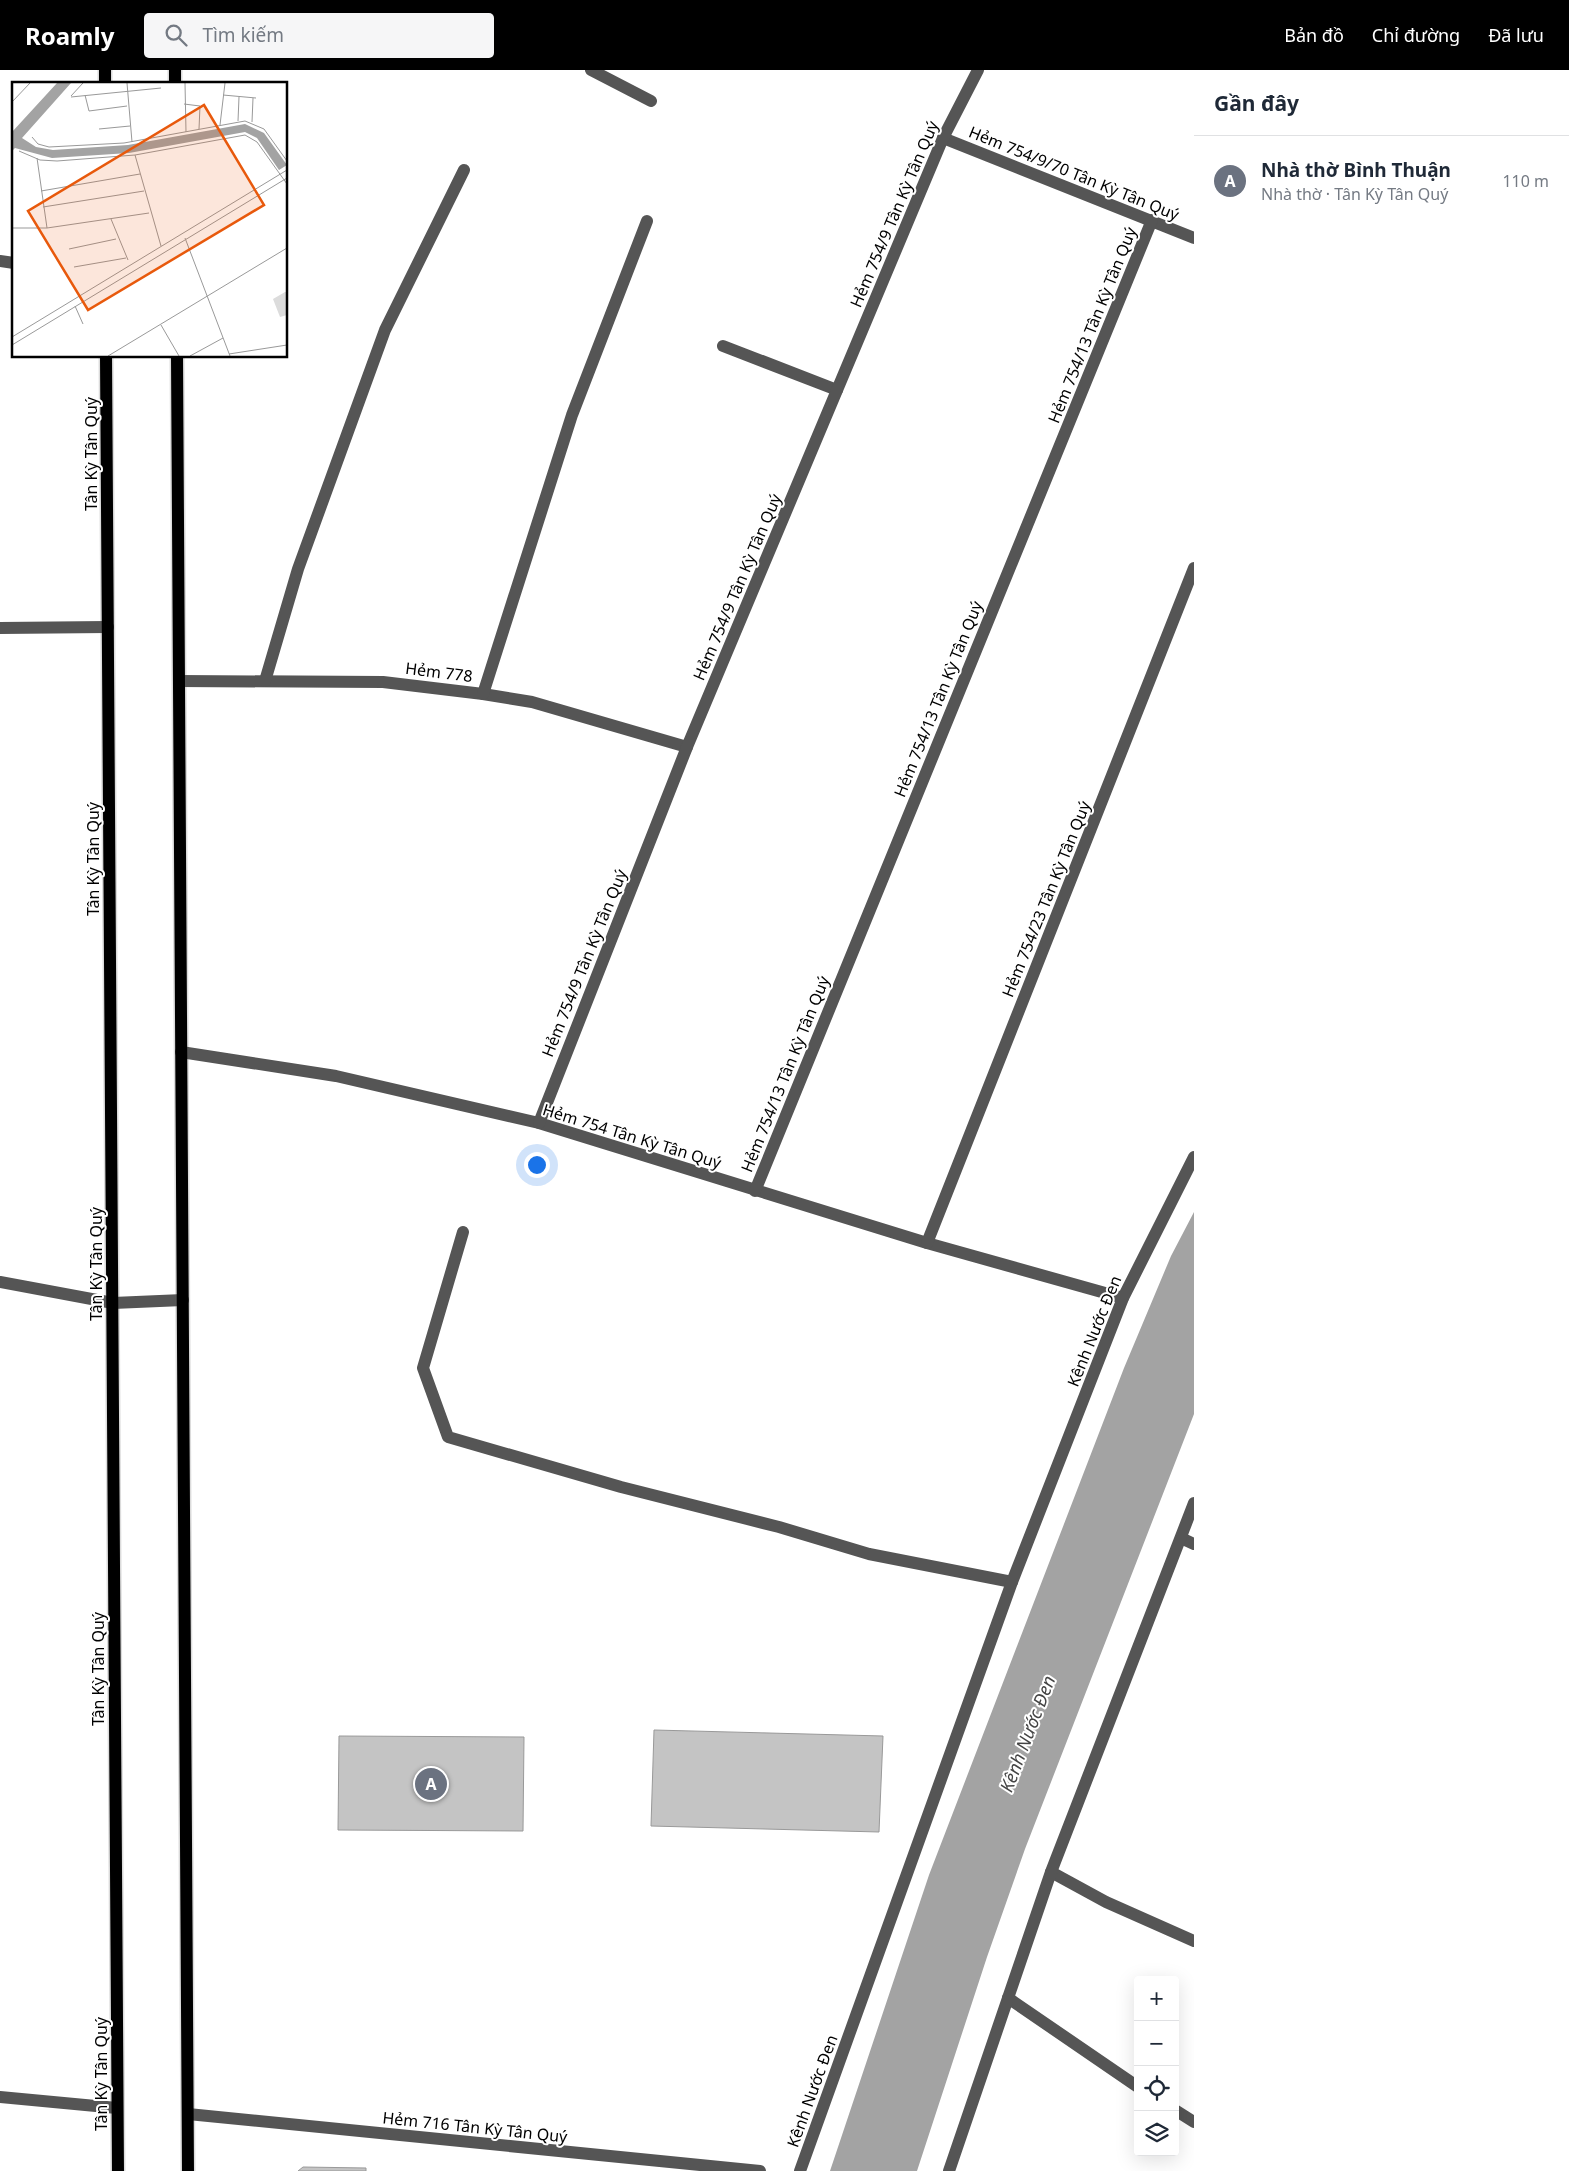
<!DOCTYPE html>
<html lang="vi">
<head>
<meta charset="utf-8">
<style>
  body { margin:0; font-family:"Noto Sans",sans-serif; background:#f6f6f7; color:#1f2937 }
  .controls { position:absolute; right:15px; bottom:15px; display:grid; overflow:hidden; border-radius:5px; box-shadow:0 5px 20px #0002 }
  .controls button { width:45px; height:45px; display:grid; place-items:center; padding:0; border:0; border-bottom:1px solid #e0e1e3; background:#fff; color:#1f2937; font:25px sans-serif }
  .you { position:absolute; left:536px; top:1094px; width:18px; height:18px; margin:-12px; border:4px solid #fff; border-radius:50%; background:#1a73e8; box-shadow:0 0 0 8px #1a73e833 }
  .badge { display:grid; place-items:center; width:32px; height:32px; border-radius:50%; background:#000; color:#fff; font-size:16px; font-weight:700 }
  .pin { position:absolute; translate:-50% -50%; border:2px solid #fff; box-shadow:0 1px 5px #0006 }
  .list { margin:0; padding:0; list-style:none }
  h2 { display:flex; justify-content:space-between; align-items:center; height:65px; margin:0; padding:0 20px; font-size:21px }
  h2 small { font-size:16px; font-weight:400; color:#747a83 }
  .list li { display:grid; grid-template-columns:32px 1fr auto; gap:15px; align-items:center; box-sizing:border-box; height:90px; padding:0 20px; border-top:1px solid #e0e1e3 }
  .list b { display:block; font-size:19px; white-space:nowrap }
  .list p { margin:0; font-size:16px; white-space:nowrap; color:#747a83 }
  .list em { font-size:16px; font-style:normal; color:#747a83 }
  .icon { flex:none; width:28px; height:28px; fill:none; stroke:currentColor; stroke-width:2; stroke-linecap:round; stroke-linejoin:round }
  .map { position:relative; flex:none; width:1194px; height:2101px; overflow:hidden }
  header { display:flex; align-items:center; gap:30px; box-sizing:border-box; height:70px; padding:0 25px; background:#000; color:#fff }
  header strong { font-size:24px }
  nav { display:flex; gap:28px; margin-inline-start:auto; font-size:18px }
  .search { width:350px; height:45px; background:#f6f6f7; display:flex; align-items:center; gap:12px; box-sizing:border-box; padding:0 18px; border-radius:5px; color:#747a83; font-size:19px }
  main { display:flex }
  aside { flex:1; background:#fff }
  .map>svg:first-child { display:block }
</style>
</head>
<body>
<header>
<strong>Roamly</strong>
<div class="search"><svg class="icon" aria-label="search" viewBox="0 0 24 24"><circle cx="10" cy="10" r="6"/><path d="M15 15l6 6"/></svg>Tìm kiếm</div>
<nav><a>Bản đồ</a><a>Chỉ đường</a><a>Đã lưu</a></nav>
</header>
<main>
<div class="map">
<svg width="1194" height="2101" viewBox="0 0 1194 2101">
  <rect width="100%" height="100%" fill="#fff"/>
  <polygon fill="#a3a3a3" points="1194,1142 1194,1344 1025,1779 987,1887 917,2101 830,2101 929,1805 1124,1298 1171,1186"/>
  <g fill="#c4c4c4" stroke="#999">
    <polygon points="654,1660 883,1666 879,1762 651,1756"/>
    <polygon points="339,1666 524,1667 523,1761 338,1760"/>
    <polygon points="303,2097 366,2098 366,2101 298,2101"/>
  </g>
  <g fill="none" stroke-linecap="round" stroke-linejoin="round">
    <defs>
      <g id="major">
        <polyline points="105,0 105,14"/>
        <polyline points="175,0 175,14"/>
        <polyline points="106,286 118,2101"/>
        <polyline points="177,286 188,2101"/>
      </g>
    </defs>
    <use href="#major" stroke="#dbdbdb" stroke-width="15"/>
    <g stroke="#555" stroke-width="12">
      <polyline points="591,0 651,31"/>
      <polyline points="943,68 1194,168"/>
      <polyline points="0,191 14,193"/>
      <polyline points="723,276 837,320"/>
      <polyline points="0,558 108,557"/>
      <polyline points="179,611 383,612 483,624 532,632 687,677"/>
      <polyline points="265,611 298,499 385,260 464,100"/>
      <polyline points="483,624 572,345 647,151"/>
      <polyline points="181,982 336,1006 539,1053 927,1173 1123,1228"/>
      <polyline points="539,1053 687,677 943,68 978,0"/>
      <polyline points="755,1121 1152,150"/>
      <polyline points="463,1162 423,1298 448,1367 621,1417 779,1457 869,1484 1012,1512"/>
      <polyline points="927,1173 1194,498"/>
      <polyline points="0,1212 113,1233 183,1230"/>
      <polyline points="1181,1468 1194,1474"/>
      <polyline points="1051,1802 1106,1832 1194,1871"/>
      <polyline points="1008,1928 1138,2017"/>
      <polyline points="0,2027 117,2038"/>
      <polyline points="1175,2040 1194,2052"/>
      <polyline points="188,2044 760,2101"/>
      <polyline points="800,2101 1012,1512 1123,1228 1194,1087"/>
      <polyline points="949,2101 1051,1802 1194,1433"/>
    </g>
    <use href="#major" stroke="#000" stroke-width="12"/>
  </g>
  <g text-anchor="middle" stroke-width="4" stroke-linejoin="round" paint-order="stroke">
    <g font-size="16" fill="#000" stroke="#fff">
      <text transform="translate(1074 103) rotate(22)" y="6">Hẻm 754/9/70 Tân Kỳ Tân Quý</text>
      <text transform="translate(894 144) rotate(-67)" y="6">Hẻm 754/9 Tân Kỳ Tân Quý</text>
      <text transform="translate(1092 255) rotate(-68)" y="6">Hẻm 754/13 Tân Kỳ Tân Quý</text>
      <text transform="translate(91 384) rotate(-90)" y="6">Tân Kỳ Tân Quý</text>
      <text transform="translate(737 517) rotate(-67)" y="6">Hẻm 754/9 Tân Kỳ Tân Quý</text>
      <text transform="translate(439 602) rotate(7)" y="6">Hẻm 778</text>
      <text transform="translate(938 629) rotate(-68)" y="6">Hẻm 754/13 Tân Kỳ Tân Quý</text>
      <text transform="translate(93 789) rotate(-90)" y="6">Tân Kỳ Tân Quý</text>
      <text transform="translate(1046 829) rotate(-68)" y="6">Hẻm 754/23 Tân Kỳ Tân Quý</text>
      <text transform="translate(584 893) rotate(-68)" y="6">Hẻm 754/9 Tân Kỳ Tân Quý</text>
      <text transform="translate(785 1004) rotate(-68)" y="6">Hẻm 754/13 Tân Kỳ Tân Quý</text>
      <text transform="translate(632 1066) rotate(17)" y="6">Hẻm 754 Tân Kỳ Tân Quý</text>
      <text transform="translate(96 1194) rotate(-90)" y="6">Tân Kỳ Tân Quý</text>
      <text transform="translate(1094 1261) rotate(-68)" y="6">Kênh Nước Đen</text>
      <text transform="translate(98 1599) rotate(-90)" y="6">Tân Kỳ Tân Quý</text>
      <text transform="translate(101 2004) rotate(-90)" y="6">Tân Kỳ Tân Quý</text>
      <text transform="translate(812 2021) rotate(-70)" y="6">Kênh Nước Đen</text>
      <text transform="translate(475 2057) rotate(6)" y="6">Hẻm 716 Tân Kỳ Tân Quý</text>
    </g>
    <g font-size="18" font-style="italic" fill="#444" stroke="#fff">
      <text transform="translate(1028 1664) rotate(-69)" y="6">Kênh Nước Đen</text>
    </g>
  </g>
  <g transform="translate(12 12)">
    <rect width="275" height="275" fill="#fff"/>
    <path d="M273,210h2v23l-7,2 -7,-18z" fill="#dcdcdc"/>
    <path d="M45,1h14l-49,55 14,9 17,3 75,-5 117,-21 19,9 23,32 -8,5 -22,-32 -12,-6 -116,21 -77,5 -37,-10 -3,3v-19z" fill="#a3a3a3"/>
    <path fill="none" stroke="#999" stroke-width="1" d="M115,1l5,59M173,1l1,49M73,13l4,16 38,-5M211,13l33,3M59,14l12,-13M59,15l90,-9M0,20l18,-19M172,22l16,2 -1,23M226,39l1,-24M240,40l1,-24M208,43l5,-42M87,47l31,-3M20,55l6,7 11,3 75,-4 121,-22 19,8 23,32M7,69l21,9 17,1 78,-6 110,-20 12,7 30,42M123,73l26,91M25,76l10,70M29,109l99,-17M31,125l101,-16M99,137l17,41M0,146h35l102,-15M173,156l45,118M57,167l47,-10M62,185l52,-9M63,224l8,18M149,243l18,31M0,255l275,-167M0,263l275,-167M217,272l58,-9M96,274l179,-108M178,274l33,-18"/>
    <path fill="#e8590c" fill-opacity="0.15" stroke="#e8590c" stroke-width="2.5" d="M192,23l60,100 -176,105 -60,-99z"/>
    <rect width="275" height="275" fill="none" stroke="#000" stroke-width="2.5"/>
  </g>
</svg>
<div class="controls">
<button>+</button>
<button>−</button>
<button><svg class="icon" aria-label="locate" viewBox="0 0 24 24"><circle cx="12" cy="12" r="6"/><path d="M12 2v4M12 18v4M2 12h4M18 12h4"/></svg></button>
<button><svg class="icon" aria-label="layers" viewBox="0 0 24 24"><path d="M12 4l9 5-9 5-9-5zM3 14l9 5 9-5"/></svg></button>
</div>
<div class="you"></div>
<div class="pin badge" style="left:431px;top:1714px;background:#6b7280">A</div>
</div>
<aside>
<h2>Gần đây<small></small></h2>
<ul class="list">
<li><span class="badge" style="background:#6b7280">A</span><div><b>Nhà thờ Bình Thuận</b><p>Nhà thờ · Tân Kỳ Tân Quý</p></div><em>110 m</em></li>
</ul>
</aside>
</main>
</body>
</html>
